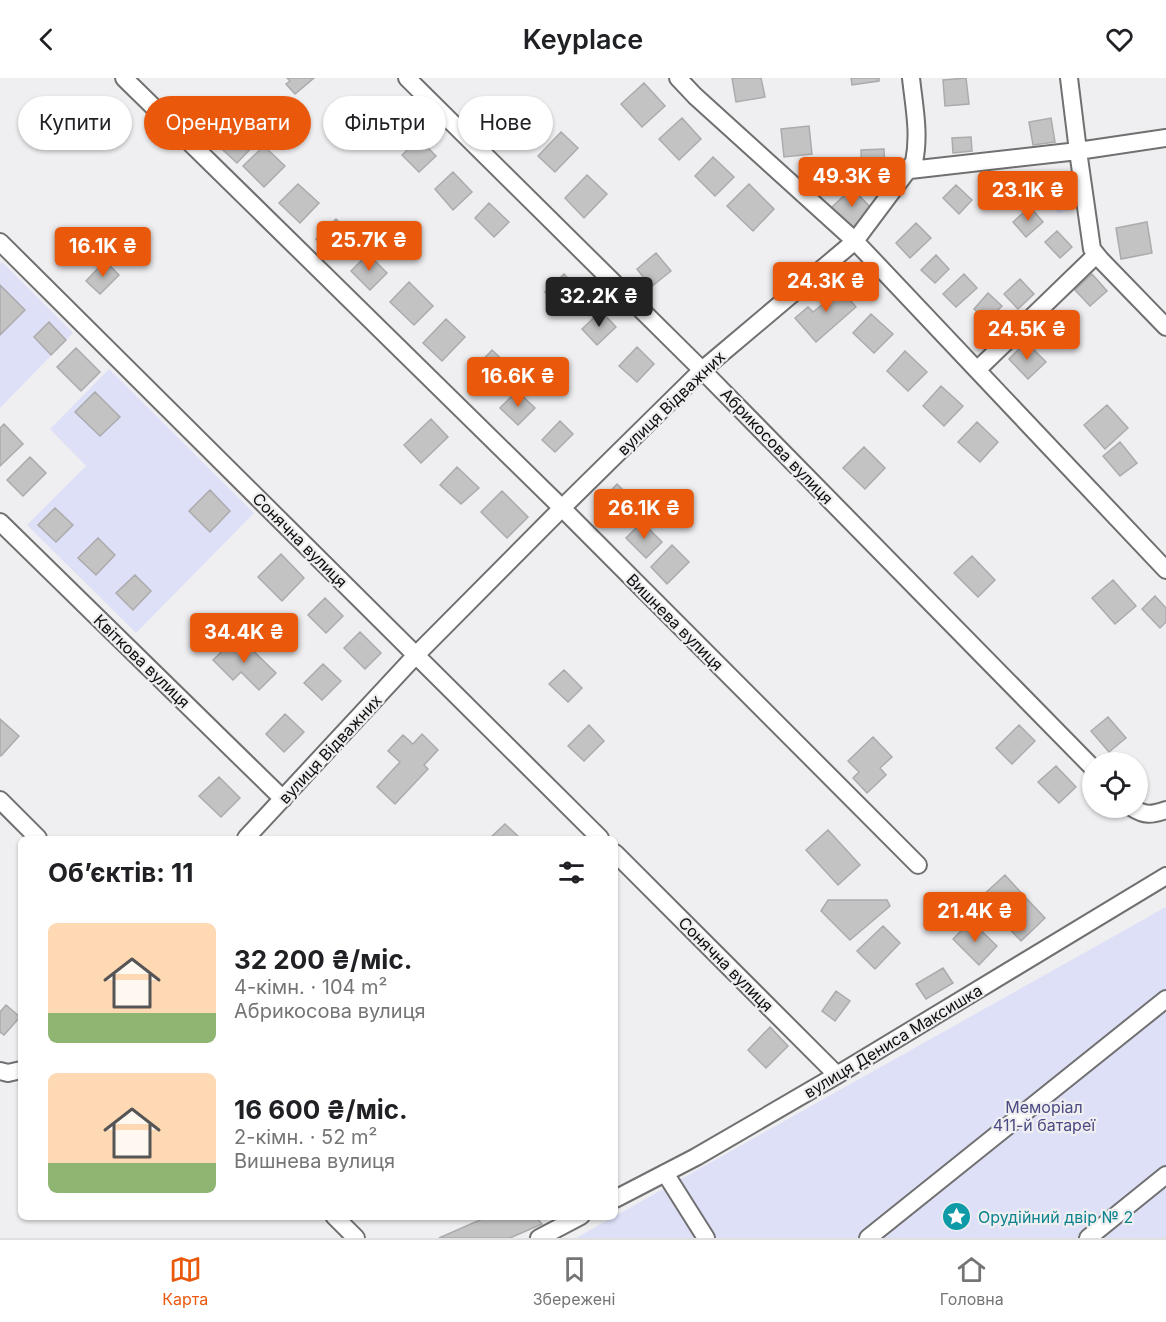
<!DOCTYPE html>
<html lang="uk">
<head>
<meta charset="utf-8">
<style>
  body { margin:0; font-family:Inter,sans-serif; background:#f2f2f2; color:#202124; height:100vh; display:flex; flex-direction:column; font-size:22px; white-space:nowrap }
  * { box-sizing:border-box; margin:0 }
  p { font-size:20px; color:#757577 }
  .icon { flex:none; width:33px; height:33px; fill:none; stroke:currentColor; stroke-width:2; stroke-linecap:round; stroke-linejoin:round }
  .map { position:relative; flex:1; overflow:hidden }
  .side { position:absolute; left:18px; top:758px; width:600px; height:384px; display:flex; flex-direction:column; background:#fff; border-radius:9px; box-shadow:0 2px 4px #0004 }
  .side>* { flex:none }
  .hud { position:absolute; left:18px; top:18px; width:600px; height:54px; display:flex; gap:12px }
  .controls { position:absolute; left:1082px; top:674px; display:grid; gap:12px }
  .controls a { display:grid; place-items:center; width:66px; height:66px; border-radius:50%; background:#fff; box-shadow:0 2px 4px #0004; font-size:30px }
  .price { position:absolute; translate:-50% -51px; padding:0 14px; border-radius:6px; background:#ea580c; color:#fff; font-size:20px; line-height:39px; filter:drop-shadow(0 2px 3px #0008) }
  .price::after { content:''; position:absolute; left:50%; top:36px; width:18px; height:14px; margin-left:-9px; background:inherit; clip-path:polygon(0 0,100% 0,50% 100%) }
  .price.active { background:#222; color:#fff }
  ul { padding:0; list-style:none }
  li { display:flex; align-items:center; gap:18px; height:150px; padding:0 30px }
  li span { display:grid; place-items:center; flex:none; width:168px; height:120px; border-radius:9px; color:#555 }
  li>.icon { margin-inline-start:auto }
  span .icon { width:72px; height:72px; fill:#fffc; stroke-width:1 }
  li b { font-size:26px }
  h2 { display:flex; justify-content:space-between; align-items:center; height:72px; padding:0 30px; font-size:26px }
  .chip { padding:0 21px; border-radius:27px; background:#fff; box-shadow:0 2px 4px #0004; font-size:21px; line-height:54px }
  .chip.active { background:#ea580c; color:#fff }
  header { display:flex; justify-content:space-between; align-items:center; height:78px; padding:0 30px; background:#fff; font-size:27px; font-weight:600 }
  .tabs { display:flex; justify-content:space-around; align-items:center; height:84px; border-top:2px solid #e0e0e0; background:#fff; font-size:16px; color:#757577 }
  .tabs a { display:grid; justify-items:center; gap:3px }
  .tabs .active { color:#ea580c }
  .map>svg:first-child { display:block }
</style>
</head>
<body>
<header><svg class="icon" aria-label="back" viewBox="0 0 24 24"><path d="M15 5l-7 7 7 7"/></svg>Keyplace<svg class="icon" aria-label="heart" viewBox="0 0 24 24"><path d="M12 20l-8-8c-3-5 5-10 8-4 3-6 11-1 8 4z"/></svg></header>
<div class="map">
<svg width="1166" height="1160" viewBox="0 0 1166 1160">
  <rect width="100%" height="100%" fill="#efeff1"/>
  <!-- green -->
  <path fill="#dee0f8" d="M1068 94 1074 130 1058 136 1041 114 1039 98Z
    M2 184 73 255 0 330V186Z
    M109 291 254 435 136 555 27 447 86 388 50 351Z
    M1166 829V1160H576L615 1138Z"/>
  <!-- building -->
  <path fill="#c4c3c4" stroke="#abaaac" stroke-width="1.5" d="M287 0H314L295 16 286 6 290 3Z
    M732 0H761L765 19 736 24Z
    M851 0H879V3L852 7Z
    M966 0 969 26 945 28 943 2Z
    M644 5 665 28 642 49 621 26Z
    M383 19 402 38 381 59 362 41Z
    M234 38 260 61 237 85 212 62Z
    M682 40 701 61 679 82 659 61Z
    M1051 40 1055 64 1033 67 1029 44Z
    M809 48 812 76 784 79 781 51Z
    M561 54 578 70 555 94 538 78Z
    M971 59 972 73 953 75 952 60Z
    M419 61 436 78 419 94 402 77Z
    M264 68 285 88 264 109 243 88Z
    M884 71 885 94 862 95 861 72Z
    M713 79 734 99 715 118 695 98Z
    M453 94 472 114 453 132 435 111Z
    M587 97 607 116 584 140 565 120Z
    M1009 101 1012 125 989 127 987 104Z
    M298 106 319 125 300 145 279 125Z
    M749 106 774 131 753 153 727 128Z
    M956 107 972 122 959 136 943 120Z
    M852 110 872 131 851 151 831 130Z
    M489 125 509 144 494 159 475 140Z
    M1030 129 1043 144 1026 159 1013 144Z
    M336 141 354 159 333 179 316 161Z
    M1147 144 1152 175 1121 181 1116 150Z
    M916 145 931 160 910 180 896 165Z
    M1057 153 1072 169 1060 180 1045 164Z
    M656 175 671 193 651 209 637 191Z
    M368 176 387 195 370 212 351 193Z
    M936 177 949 191 935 205 921 192Z
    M105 183 119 197 100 216 86 203Z
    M564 196 580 214 561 231 545 214Z
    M964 196 977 210 956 229 943 216Z
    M1092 196 1107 213 1090 228 1075 212Z
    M1020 201 1034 216 1018 231 1004 216Z
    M409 204 433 228 414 247 390 224Z
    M835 205 856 229 816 264 795 240 808 229 813 234 828 222 823 216Z
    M0 207 25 232 0 257Z
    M988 215 1002 228 987 243 974 231Z
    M601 233 616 249 597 267 582 251Z
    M871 236 893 256 874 275 853 255Z
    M446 241 465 259 442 283 423 265Z
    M49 244 66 262 51 277 34 259Z
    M1026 264 1046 284 1028 301 1009 281Z
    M637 269 654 286 637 304 619 288Z
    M76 270 100 294 81 313 57 289Z
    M492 272 512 291 497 307 477 288Z
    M905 273 927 294 908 313 887 293Z
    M941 308 963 328 944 348 923 328Z
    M517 313 535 330 518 347 500 330Z
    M95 314 120 339 100 358 75 334Z
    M1107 327 1128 350 1105 371 1084 347Z
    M431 341 448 359 421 385 404 367Z
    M560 343 573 356 555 374 542 362Z
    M977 344 998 364 980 384 958 364Z
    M4 346 23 366 0 388V350Z
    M1120 364 1137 385 1120 398 1103 378Z
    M864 369 885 390 865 411 843 390Z
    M30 379 46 395 23 418 7 402Z
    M457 389 479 410 461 426 440 407Z
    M617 406 636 425 617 444 598 426Z
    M210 412 230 433 210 454 189 433Z
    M502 413 528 439 507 460 481 434Z
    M55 430 73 447 56 464 38 447Z
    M642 444 662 464 646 480 626 460Z
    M98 460 115 477 96 497 78 480Z
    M672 467 689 484 667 506 651 489Z
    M281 476 304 500 282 523 258 499Z
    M972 478 995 502 978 519 954 495Z
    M135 497 151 513 133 532 116 515Z
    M1113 502 1136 528 1115 546 1092 520Z
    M1155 518 1166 530V544L1160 550 1142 531Z
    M325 520 343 538 326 555 308 537Z
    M360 554 381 575 365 591 344 570Z
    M238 558 276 595 259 612 241 594 233 602 213 582Z
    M323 586 341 603 322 622 304 605Z
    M564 592 582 610 568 624 549 606Z
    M285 636 304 654 284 674 266 656Z
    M1108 639 1126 660 1109 674 1091 653Z
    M0 641 19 658 1 678 0 677Z
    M589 647 604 663 584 683 568 668Z
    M1019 647 1035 663 1012 686 996 670Z
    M422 656 438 672 424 687 428 691 395 726 377 709 400 684 388 673 403 657 413 666Z
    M873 659 892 679 880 690 886 697 867 715 853 700 859 694 848 683Z
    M1056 688 1076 709 1059 725 1038 704Z
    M219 699 240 720 221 739 199 718Z
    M505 746 520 760H490Z
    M828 752 860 787 838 807 806 772Z
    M1005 797 1025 819 1001 841 981 819Z
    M1026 820 1045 840 1021 863 1002 843Z
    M828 822H887L890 828 850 862 821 833Z
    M971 843 997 868 979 887 953 861Z
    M883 848 900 865 875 891 857 873Z
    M943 890 953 905 926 921 916 906Z
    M836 913 850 923 835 943 822 933Z
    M6 927 20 939 4 957 0 954V934Z
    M770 949 788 968 766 990 748 972Z
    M489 1138H535L542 1146 510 1160H439Z"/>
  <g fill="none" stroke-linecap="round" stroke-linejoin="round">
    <defs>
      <path id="minor" d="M124 0 562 430 918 787
        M407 0 702 292 1092 689
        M678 0 695 18 854 162 1166 492
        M1069 0 1078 73 1092 171 1101 182 1166 249
        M910 92 1078 73 1166 60
        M0 164 600 760
        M977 292 1096 177
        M0 444 283 721
        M0 722 38 760
        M1131 729C1145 738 1151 737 1166 732
        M246 760 416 577 562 430 702 292 855 163 914 84C920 56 914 28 911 0
        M615 775 837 997
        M0 993 8 995 21 992
        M665 1095 706 1160
        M615 1121 696 1079 837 997 1166 798
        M334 1138 356 1160
        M539 1160 581 1138
        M868 1160 1166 921
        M1088 1160 1166 1097"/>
    </defs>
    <!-- minor casing -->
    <use href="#minor" stroke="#707071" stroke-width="20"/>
    <!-- minor -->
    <use href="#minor" stroke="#fff" stroke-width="16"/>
  </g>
  <!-- icons -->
  <defs>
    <symbol id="sight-disc" viewBox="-11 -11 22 22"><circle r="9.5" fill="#0f9aa8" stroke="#efeff1"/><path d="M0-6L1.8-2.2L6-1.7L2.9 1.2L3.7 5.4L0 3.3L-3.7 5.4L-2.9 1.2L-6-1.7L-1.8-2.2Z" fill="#fff"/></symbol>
  </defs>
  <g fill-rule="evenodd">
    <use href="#sight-disc" x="940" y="1122" width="33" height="33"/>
  </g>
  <g text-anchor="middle" stroke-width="4.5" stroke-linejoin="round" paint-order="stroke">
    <!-- street labels -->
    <g font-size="16" fill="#0f0f0f" stroke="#efeff1">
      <text transform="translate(671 325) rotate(-44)" y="6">вулиця Відважних</text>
      <text transform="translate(777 368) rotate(46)" y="6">Абрикосова вулиця</text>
      <text transform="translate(300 462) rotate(45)" y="6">Сонячна вулиця</text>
      <text transform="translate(675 544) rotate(45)" y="6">Вишнева вулиця</text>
      <text transform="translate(142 583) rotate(44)" y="6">Квіткова вулиця</text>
      <text transform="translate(330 671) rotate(-47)" y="6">вулиця Відважних</text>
      <text transform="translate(726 886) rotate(45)" y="6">Сонячна вулиця</text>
      <text transform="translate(893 963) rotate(-31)" y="6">вулиця Дениса Максишка</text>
    </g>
    <!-- park labels -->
    <g font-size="16" fill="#4c4b83" stroke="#efeff1">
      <text x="1044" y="1035">Меморіал<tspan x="1044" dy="18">411-й батареї</tspan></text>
    </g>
    <!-- culture labels -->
    <g font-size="16" fill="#0d838f" stroke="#efeff1" text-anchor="start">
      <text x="978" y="1145">Орудійний двір № 2</text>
    </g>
  </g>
</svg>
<div class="controls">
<a><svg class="icon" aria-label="locate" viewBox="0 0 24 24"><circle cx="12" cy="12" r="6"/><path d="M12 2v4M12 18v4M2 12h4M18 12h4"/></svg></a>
</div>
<b class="price" style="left:852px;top:130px">49.3K ₴</b>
<b class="price" style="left:1028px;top:144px">23.1K ₴</b>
<b class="price" style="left:369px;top:194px">25.7K ₴</b>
<b class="price" style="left:103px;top:200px">16.1K ₴</b>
<b class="price" style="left:826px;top:235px">24.3K ₴</b>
<b class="price active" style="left:599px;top:250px">32.2K ₴</b>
<b class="price" style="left:1027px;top:283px">24.5K ₴</b>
<b class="price" style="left:518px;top:330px">16.6K ₴</b>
<b class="price" style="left:644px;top:462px">26.1K ₴</b>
<b class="price" style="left:244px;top:586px">34.4K ₴</b>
<b class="price" style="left:975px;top:865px">21.4K ₴</b>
<div class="hud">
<a class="chip">Купити</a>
<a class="chip active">Орендувати</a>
<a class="chip">Фільтри</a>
<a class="chip">Нове</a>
</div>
<section class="side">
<h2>Об’єктів: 11<svg class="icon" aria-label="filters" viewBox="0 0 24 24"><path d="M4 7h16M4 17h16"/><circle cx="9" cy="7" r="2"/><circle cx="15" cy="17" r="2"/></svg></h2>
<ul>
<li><span style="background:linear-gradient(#ffd9b3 75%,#8fb573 0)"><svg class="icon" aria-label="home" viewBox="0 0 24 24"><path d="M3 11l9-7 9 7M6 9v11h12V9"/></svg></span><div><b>32 200 ₴/міс.</b><p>4-кімн. · 104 m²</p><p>Абрикосова вулиця</p></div></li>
<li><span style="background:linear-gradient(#ffd9b3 75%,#8fb573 0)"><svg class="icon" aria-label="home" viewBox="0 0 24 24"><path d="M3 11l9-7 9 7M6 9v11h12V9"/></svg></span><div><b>16 600 ₴/міс.</b><p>2-кімн. · 52 m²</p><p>Вишнева вулиця</p></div></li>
</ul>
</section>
</div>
<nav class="tabs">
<a class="active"><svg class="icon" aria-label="map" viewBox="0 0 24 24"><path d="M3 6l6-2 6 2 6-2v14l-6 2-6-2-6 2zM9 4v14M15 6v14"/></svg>Карта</a>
<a><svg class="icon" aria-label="saved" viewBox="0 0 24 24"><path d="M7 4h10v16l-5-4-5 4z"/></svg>Збережені</a>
<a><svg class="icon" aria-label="home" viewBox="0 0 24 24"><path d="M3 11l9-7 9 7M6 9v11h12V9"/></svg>Головна</a>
</nav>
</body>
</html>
